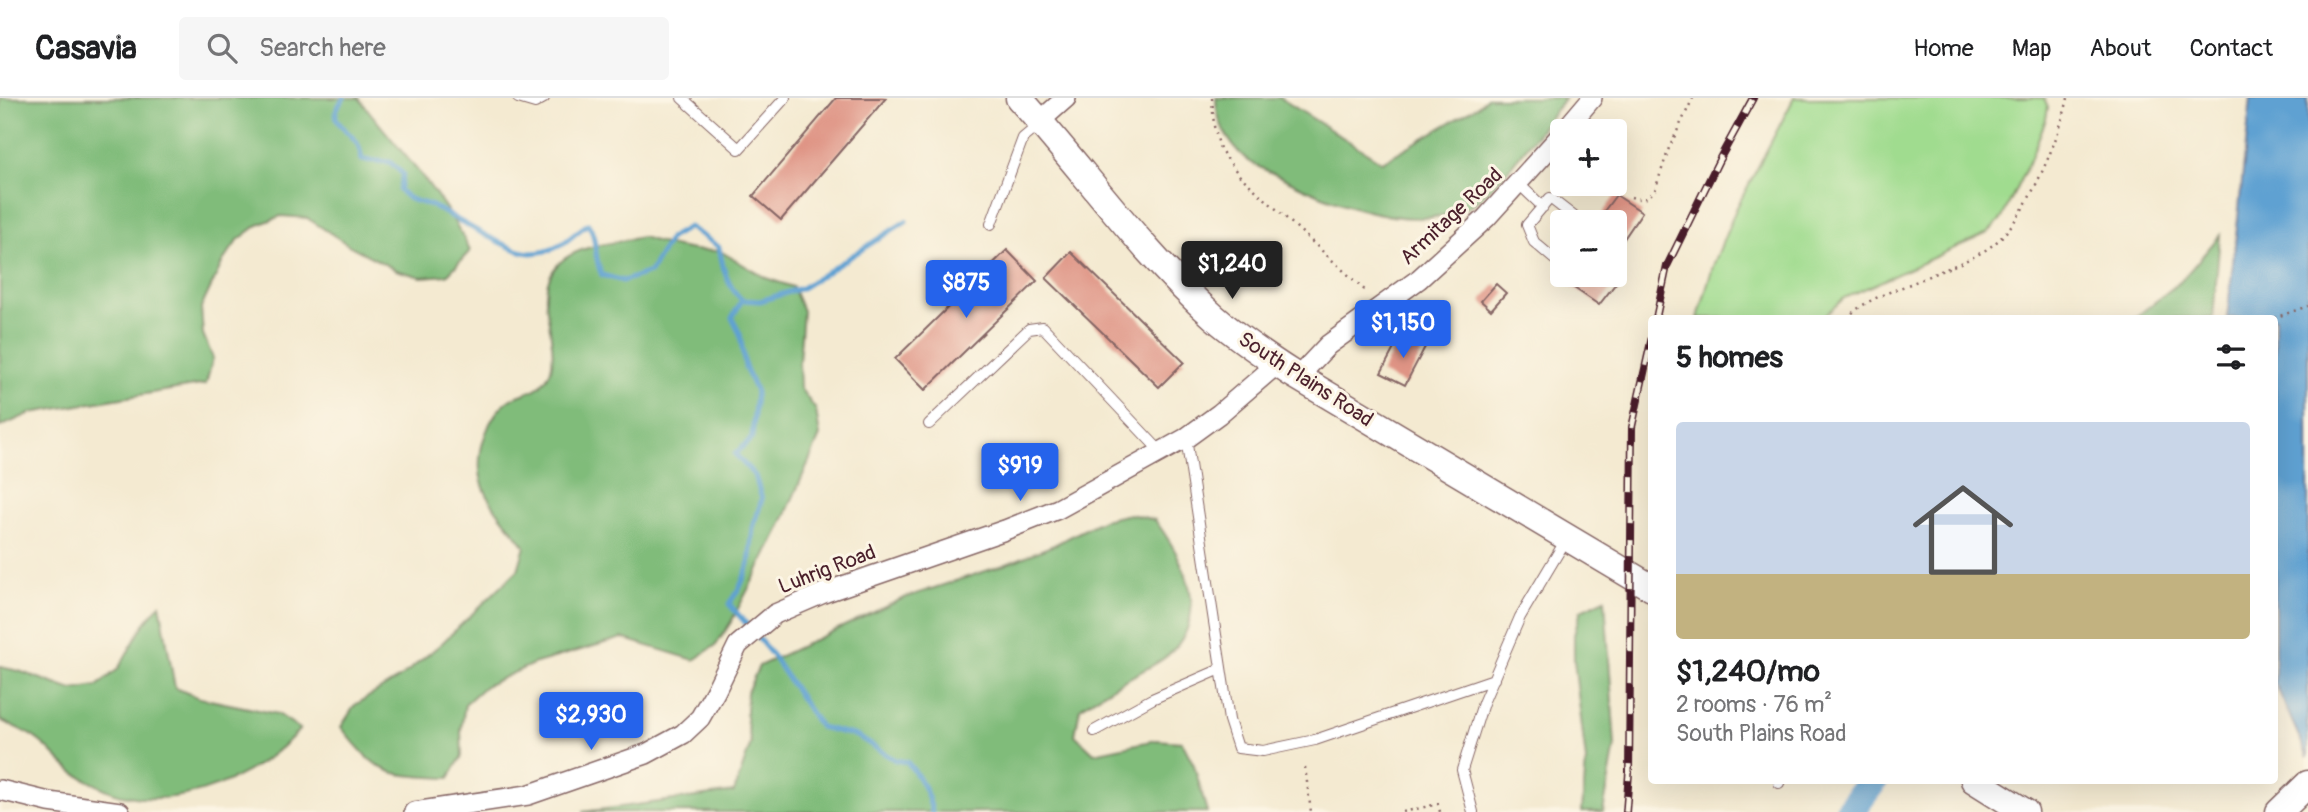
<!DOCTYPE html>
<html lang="en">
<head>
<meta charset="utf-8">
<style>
  body { margin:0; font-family:Pangolin,sans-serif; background:#f6f6f6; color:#202124; height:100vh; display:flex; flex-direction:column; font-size:26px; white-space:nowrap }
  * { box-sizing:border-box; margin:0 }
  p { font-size:23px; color:#757577 }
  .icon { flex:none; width:38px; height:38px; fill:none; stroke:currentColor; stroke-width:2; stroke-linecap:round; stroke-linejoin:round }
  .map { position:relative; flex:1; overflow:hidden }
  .sheet { position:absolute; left:1648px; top:217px; width:630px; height:469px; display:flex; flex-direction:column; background:#fff; border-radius:7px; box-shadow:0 7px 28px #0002 }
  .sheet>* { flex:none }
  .controls { position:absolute; left:1550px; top:21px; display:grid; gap:14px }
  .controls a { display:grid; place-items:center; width:77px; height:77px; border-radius:7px; background:#fff; box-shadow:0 7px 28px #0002; font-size:35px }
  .price { position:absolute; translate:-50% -60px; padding:0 16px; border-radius:7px; background:#2563eb; color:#fff; font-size:23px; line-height:46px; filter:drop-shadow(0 2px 4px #0008) }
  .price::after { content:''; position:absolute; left:50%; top:42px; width:21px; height:16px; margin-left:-10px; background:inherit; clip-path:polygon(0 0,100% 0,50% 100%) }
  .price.active { background:#222; color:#fff }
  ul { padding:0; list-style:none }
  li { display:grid; align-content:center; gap:14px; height:371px; padding:0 28px }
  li+li { border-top:2px solid #e0e0e0 }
  li span { display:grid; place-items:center; height:217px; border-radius:7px; color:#555 }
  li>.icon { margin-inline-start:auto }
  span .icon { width:126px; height:126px; fill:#fffc; stroke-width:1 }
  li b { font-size:30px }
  h2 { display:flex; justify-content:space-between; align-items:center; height:84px; padding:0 28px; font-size:30px }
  header { display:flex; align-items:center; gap:42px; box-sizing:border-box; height:98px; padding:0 35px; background:#fff; border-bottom:2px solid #e0e0e0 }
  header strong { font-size:33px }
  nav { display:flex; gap:38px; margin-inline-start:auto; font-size:24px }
  .search { width:490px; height:63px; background:#f6f6f6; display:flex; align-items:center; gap:18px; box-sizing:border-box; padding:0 24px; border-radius:7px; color:#757577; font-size:26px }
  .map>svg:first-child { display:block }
</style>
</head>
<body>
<header>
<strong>Casavia</strong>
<div class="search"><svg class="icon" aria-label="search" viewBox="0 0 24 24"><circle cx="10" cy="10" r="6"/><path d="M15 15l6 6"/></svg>Search here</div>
<nav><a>Home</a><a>Map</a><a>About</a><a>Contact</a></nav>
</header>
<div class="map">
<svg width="2308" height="714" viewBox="0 0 2308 714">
  <rect width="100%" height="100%" fill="#fcf5e5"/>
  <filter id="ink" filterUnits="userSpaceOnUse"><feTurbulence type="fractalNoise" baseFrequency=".0143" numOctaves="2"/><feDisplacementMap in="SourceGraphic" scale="14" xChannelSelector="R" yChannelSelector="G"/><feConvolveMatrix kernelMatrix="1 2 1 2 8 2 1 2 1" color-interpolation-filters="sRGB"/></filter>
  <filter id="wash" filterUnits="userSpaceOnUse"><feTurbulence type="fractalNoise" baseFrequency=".00686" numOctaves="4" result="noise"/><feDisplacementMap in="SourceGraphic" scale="28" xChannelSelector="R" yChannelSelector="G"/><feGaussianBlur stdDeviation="1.57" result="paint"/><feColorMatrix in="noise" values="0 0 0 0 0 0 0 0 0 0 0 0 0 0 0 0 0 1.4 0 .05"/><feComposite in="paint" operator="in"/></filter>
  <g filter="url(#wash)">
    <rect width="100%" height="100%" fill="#f4ead1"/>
    <!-- green -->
    <path fill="#a0dc8f" stroke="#757e5d" stroke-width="2" d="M1794 0H2044L2048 9 2046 21 2030 62 2002 120 1988 135 1844 200 1822 220H1698L1713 168 1736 111Z"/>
    <!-- forest -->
    <path fill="#80bc7a" stroke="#656e52" stroke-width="2" d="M0 0H359C397 51 444 96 470 153L447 177 421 179 396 172 350 148 307 120 281 118 258 127 238 142 223 163 201 210 203 236 213 260 206 286 31 315 0 329Z
      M1216 0H1280L1382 64 1478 8 1487 0H1565C1542 28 1495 96 1466 110 1411 136 1333 105 1283 80 1271 74 1255 69 1245 60 1228 45 1216 23 1216 0Z
      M2220 137 2213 220H2130L2136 219 2181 183Z
      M642 139 667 147 693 152 720 153 766 180 793 189 803 213 799 265 800 290 816 312 820 338 779 432 731 524 716 547 694 562 622 540 533 566 485 588 465 606 461 632 462 658 449 680C386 677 381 679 341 629L355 607 401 579 442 545 518 472 525 448C496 410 466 387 486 335 490 323 499 308 511 301 526 293 539 295 549 276 554 267 553 249 551 239 550 225 545 210 546 196 549 147 603 148 642 139Z
      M1130 416 1155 422C1184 461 1213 517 1168 557 1158 566 1143 572 1131 579 1113 588 1097 599 1080 610L1075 637 1094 655 1156 642 1182 644 1194 667 1207 714H582L734 694 751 645 746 620 747 594 759 568 904 500 1004 467 1054 447 1103 422Z
      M1605 501 1615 648 1603 714H1582L1586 663 1574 563V537L1581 512Z
      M160 506 175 590 200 600 278 616 300 631C258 678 186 711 122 697 108 694 91 684 78 677 63 669 52 652 38 642 27 633 12 628 0 622V569L19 573 72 592 97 588 118 571 144 526Z"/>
    <!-- water -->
    <path fill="#5fa1d2" stroke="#54607e" stroke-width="2" d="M2251 0H2308V659L2275 585V220H2227Z"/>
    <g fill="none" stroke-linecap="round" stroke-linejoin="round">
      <!-- stream -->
      <path stroke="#5fa1d2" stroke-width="5" d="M344 0C324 24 345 27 357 45 360 50 361 57 362 62L390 64 403 76 399 92C401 94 404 97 407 99 413 104 424 104 432 108 453 118 511 155 531 155 561 154 566 141 588 126 598 140 593 160 602 177L623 183 650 174 670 140 689 129 719 149C723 170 726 187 742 202L732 220 740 236 745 269 756 294 752 340 735 356 755 378 762 401 753 430 749 467 740 489 729 506 751 531
        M742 202 760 203 802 190 906 123
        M757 539 772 557 820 629 857 638 895 662 907 664C920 679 928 694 932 714"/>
      <!-- river -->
      <path stroke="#5fa1d2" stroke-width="30" d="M1849 714 1873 682"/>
    </g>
    <g id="blocks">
      <!-- building -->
      <path fill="#df9485" d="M836 0H886L781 122 753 98Z
        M1616 97 1642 114 1615 154V124H1596Z
        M1007 152 1037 183 925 292 895 261Z
        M1071 154 1184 264 1159 289 1046 180Z
        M1555 177H1605L1616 185 1599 207Z
        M1496 186 1506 195 1491 212 1481 203Z
        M1401 237 1425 249 1405 287 1381 275Z"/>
    </g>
  </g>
  <g filter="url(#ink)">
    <use href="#blocks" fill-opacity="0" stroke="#866665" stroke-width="2"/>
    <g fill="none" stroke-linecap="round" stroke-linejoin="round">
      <defs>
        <path id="lane" d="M518 0 535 5 544 0
          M682 0 739 51 785 0
          M1519 86 1543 109
          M991 126 1023 40 1041 25
          M1554 161 1534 144 1527 127 1550 100 1581 124
          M929 326 1029 231 1043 229 1161 354
          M1186 340 1229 622 1238 650 1263 653 1315 642 1494 581
          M1094 633 1152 601 1221 571
          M1779 685 1780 682
          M1473 714 1462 672 1483 605 1520 519 1567 440"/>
        <path id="street" d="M1040 23 1066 0
          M1564 33 1592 0
          M1298 279 1328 247 1419 181 1486 120 1563 35
          M0 692 49 704 120 714
          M414 714 528 697 646 656 683 636 700 620 715 594 738 547 775 516 826 494 1005 432 1058 411 1186 340 1219 316 1277 266"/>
        <path id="secondary" d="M1019 0C1084 72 1141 154 1214 219 1238 240 1265 258 1291 275L1652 490
          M1974 682 2025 714
          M2279 714 2308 686"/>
      </defs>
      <!-- lane casing -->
      <use href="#lane" stroke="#866665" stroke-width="12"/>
      <!-- street casing -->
      <use href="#street" stroke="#866665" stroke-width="22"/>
      <!-- secondary casing -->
      <use href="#secondary" stroke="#866665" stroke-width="29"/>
      <!-- path -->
      <path stroke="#866665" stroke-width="2.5" stroke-dasharray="2 5" stroke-linecap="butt" d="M1212 0 1214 28 1220 51 1239 77 1368 195
        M1631 99 1637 101 1648 100 1655 92 1669 50 1693 0
        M1847 220C1866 200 1897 192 1922 181 1944 171 1970 163 1990 149 2025 125 2059 41 2068 0
        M2274 220 2308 208
        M1305 669 1311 714
        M1403 714 1438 706 1440 714"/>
      <!-- lane -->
      <use href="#lane" stroke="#fff" stroke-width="10"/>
      <!-- street -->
      <use href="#street" stroke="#fff" stroke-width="19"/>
      <!-- secondary -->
      <use href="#secondary" stroke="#fff" stroke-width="26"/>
      <defs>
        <path id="rail" d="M1656 220 1667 168 1719 62 1753 0
          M1626 714 1629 675 1632 329 1652 239"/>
      </defs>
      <!-- rail casing -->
      <use href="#rail" stroke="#4a1f2b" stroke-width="8"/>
      <!-- rail -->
      <use href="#rail" stroke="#fcf5e5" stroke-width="5" stroke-dasharray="16" stroke-linecap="butt"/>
    </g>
  </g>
  <g text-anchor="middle" stroke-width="6" stroke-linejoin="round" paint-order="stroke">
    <!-- street labels -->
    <g font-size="21" fill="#4a1f2b" stroke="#fcf5e5">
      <text transform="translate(1451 118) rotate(-43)" y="7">Armitage Road</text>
      <text transform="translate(1306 281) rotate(33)" y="7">South Plains Road</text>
      <text transform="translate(827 471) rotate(-21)" y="7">Luhrig Road</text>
    </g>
  </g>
</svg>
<div class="controls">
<a>+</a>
<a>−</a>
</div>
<b class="price active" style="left:1232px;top:203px">$1,240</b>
<b class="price" style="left:966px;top:222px">$875</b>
<b class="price" style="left:1403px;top:262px">$1,150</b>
<b class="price" style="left:1020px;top:405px">$919</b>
<b class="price" style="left:591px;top:654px">$2,930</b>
<section class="sheet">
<h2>5 homes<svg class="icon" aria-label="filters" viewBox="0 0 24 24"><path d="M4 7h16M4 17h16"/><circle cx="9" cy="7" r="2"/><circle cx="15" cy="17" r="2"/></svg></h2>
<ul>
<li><span style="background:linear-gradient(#c9d6e8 70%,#c2b280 0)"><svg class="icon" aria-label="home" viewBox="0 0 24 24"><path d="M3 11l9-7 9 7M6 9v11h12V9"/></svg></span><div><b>$1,240/mo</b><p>2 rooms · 76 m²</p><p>South Plains Road</p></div></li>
</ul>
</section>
</div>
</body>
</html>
